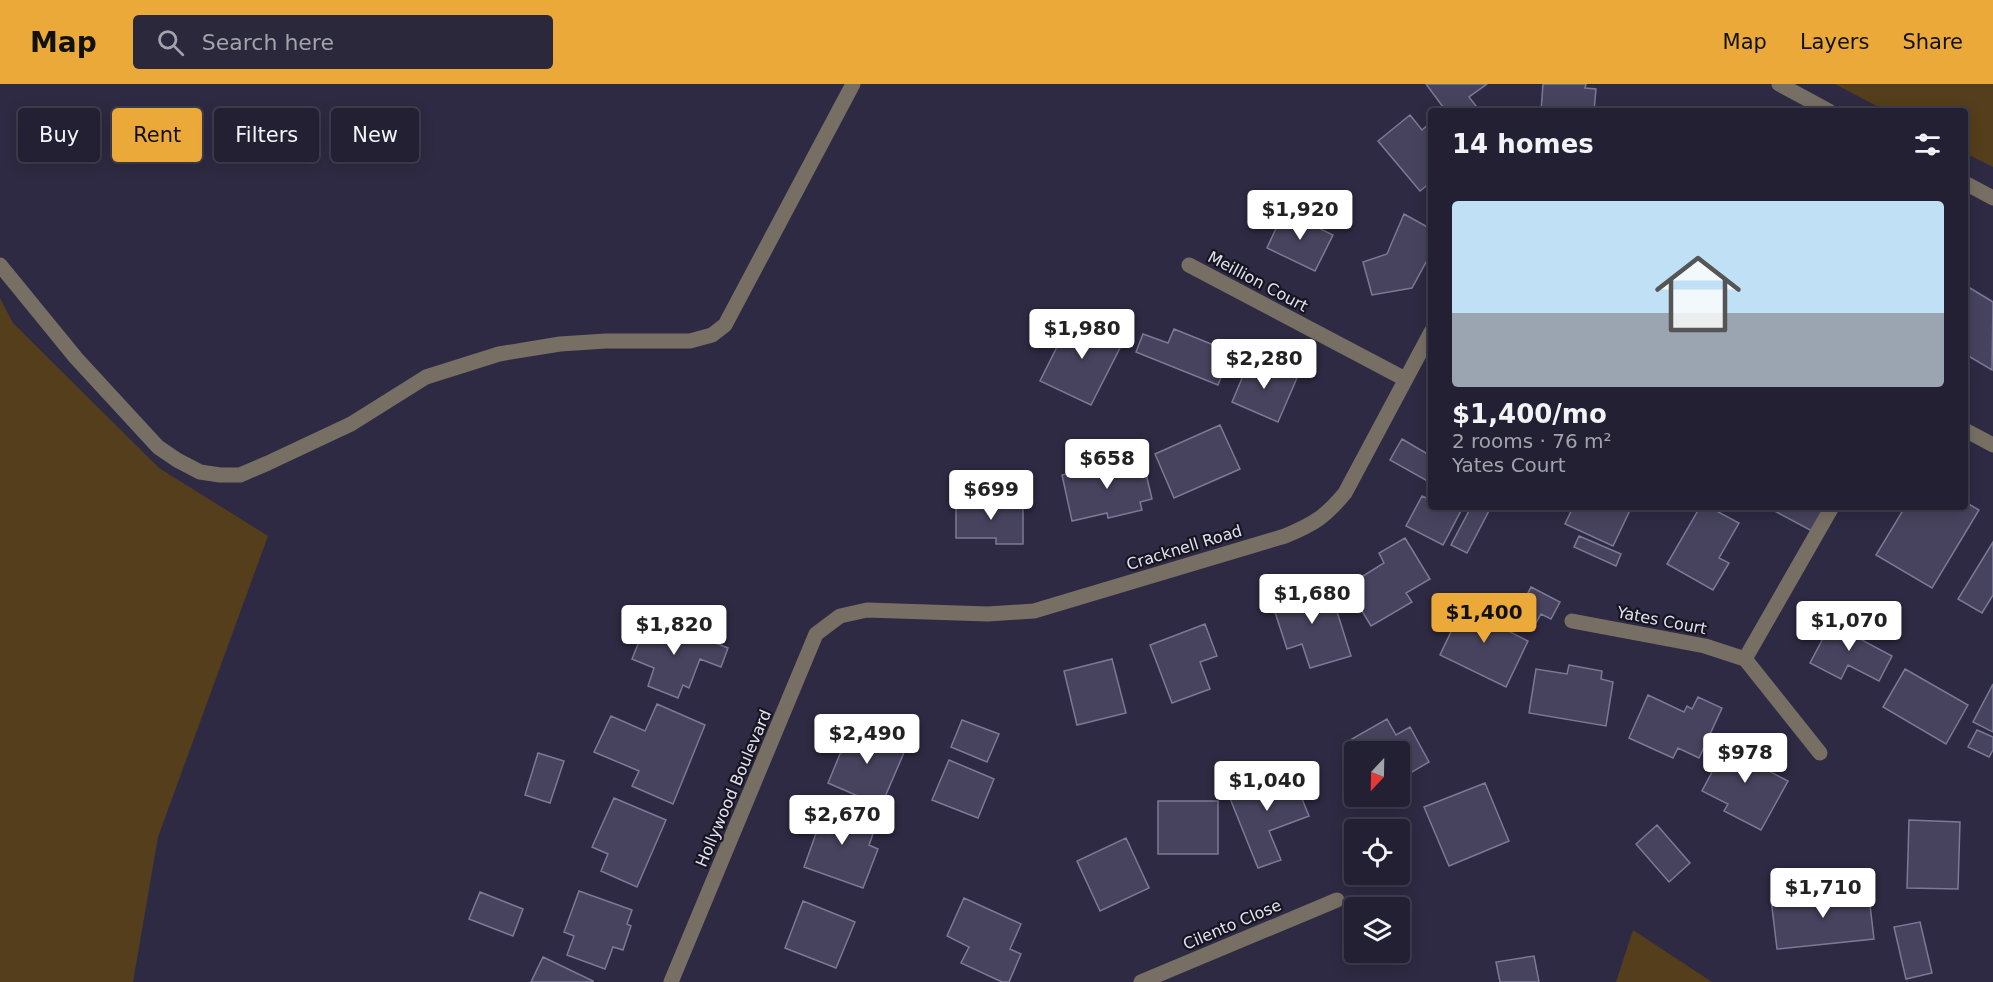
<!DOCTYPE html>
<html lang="en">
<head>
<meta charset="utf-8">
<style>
  body { margin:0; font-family:"DejaVu Sans",sans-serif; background:#2a283a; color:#f1f3f6; height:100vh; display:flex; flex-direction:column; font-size:22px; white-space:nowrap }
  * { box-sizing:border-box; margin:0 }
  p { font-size:20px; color:#a2a3ac }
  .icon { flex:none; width:33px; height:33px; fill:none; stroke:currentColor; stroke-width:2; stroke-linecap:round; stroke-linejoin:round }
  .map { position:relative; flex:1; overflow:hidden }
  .panel { position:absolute; left:1428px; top:24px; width:540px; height:402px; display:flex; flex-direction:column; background:#222032; border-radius:6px; box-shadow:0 3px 15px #0003,0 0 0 2px #3f3e4d }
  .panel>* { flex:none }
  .banner { position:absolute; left:18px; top:24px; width:570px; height:54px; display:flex; gap:12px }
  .needle { width:39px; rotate:202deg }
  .buttons { position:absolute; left:1344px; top:657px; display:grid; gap:12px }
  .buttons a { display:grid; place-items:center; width:66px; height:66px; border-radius:6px; background:#222032; box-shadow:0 3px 15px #0003,0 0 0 2px #3f3e4d; font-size:30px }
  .price { position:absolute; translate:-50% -51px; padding:0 14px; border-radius:6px; background:#fff; color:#222; font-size:20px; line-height:39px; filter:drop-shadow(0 2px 3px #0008) }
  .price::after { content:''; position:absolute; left:50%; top:36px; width:18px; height:14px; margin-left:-9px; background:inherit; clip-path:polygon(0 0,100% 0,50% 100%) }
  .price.selected { background:#eba93a; color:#111 }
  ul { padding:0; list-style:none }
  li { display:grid; align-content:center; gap:12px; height:318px; padding:0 24px }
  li+li { border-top:2px solid #3f3e4d }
  li span { display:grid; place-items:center; height:186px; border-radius:6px; color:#555 }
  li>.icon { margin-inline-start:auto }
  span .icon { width:108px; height:108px; fill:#fffc; stroke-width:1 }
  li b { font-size:26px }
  h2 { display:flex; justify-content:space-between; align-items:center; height:72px; padding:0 24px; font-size:26px }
  .chip { padding:0 21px; border-radius:6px; background:#222032; box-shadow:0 3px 15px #0003,0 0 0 2px #3f3e4d; font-size:21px; line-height:54px }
  .chip.selected { background:#eba93a; color:#111 }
  header { display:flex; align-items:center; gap:36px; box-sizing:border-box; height:84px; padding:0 30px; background:#eba93a; color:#111 }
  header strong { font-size:28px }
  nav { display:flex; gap:33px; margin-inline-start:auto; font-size:21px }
  .search { width:420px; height:54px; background:#2a283a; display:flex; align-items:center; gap:15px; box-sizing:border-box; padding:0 21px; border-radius:6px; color:#a2a3ac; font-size:22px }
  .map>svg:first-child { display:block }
</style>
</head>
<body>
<header>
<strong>Map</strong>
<div class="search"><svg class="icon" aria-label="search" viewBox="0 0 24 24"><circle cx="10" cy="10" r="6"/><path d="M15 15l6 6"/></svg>Search here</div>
<nav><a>Map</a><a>Layers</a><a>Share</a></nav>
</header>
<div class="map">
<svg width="1993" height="898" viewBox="0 0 1993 898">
  <rect width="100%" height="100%" fill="#2e2a43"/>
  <!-- green -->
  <path fill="#553e1b" d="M1835 0H1993V83L1965 69V27H1886Z
    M0 214 13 239 159 384 268 452 158 753 133 898H0Z
    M1633 846 1712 898H1616Z"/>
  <!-- building -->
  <path fill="#47435e" stroke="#7c7997" stroke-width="1.5" d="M1426 0H1487L1469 13 1476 22 1469 27H1446Z
    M1543 0H1586L1585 4 1596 5 1594 27H1541Z
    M1410 31 1422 46 1431 38V98L1420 107 1378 57Z
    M1284 127 1333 151 1315 187 1267 164Z
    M1404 130 1431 145V169L1412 204 1372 211 1363 178 1387 170Z
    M1965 201 1993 218 1992 286 1965 270Z
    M1073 231 1124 256 1091 321 1040 297Z
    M1174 245 1231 268 1218 301 1136 268 1143 250 1168 259Z
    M1251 273 1297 294 1278 338 1232 318Z
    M1220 341 1240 385 1174 414 1155 370Z
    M1402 355 1431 372V399L1390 376Z
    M1142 373 1152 415 1140 418 1142 426 1108 434 1107 429 1072 437 1062 391Z
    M1422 412 1431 416V423H1463L1443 461 1406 442Z
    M1023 417V460H996V454H956V418Z
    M1965 418 1979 426 1932 504 1876 471 1905 423H1965Z
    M1471 423H1491L1467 469 1451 461Z
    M1573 423H1627L1631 424 1613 462 1565 440Z
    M1700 423H1709L1739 439 1719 474 1729 479 1713 506 1667 480Z
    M1767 423H1825L1812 447Z
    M1579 452 1621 470 1616 482 1574 463Z
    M1405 454 1430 495 1406 509 1412 518 1371 542 1347 502 1384 479 1379 469Z
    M1993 458V511L1982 529 1958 515Z
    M1328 499 1351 572 1310 584 1302 560 1287 565 1271 516Z
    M1531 503 1560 518 1551 535 1541 530 1533 544 1515 535Z
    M1467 514 1503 532 1498 542 1528 557 1506 603 1440 571Z
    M1835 532 1864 548 1860 555 1892 572 1879 597 1848 581 1841 595 1810 579Z
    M649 533 728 564 721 583 700 575 689 604 683 601 678 614 648 602 654 584 632 575Z
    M1205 540 1217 572 1200 578 1210 605 1172 619 1150 561Z
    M1112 575 1126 629 1077 641 1064 587Z
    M1569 581 1602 587 1601 595 1613 598 1606 642 1529 629 1536 585 1567 590Z
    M1905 585 1968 621 1946 660 1883 623Z
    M1993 600V648L1973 638Z
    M1648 611 1684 628 1687 622 1692 625 1698 613 1722 624 1699 674 1678 664 1673 674 1629 654Z
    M657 620 705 641 673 720 632 702 639 687 594 668 611 632 645 647Z
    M1387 635 1396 651 1410 643 1429 678 1400 695V668H1356L1350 656Z
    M962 636 999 650 987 678 951 663Z
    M852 641 906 664 881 722 828 699Z
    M1977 646 1993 653V666L1989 673 1968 663Z
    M1731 652 1764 669 1757 681 1788 697 1761 746 1724 727 1728 720 1702 707Z
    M538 669 564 677 550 719 525 711Z
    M949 676 994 695 978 734 932 716Z
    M1289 683 1309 732 1269 747 1281 776 1258 784 1227 707Z
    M1485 699 1509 757 1449 782 1424 723Z
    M614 714 666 736 637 803 601 787 608 770 592 763Z
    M828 716 863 728 857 744 873 750 869 761 878 765 863 804 804 783Z
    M1158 717H1218V770H1158Z
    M1909 736 1960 738 1958 805 1907 804Z
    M1657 741 1690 779 1669 798 1636 760Z
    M1126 754 1149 804 1100 827 1077 777Z
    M1868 804 1874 855 1777 865 1771 815Z
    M579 807 632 826 627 840 631 842 623 866 613 863 605 885 567 871 574 852 564 848Z
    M480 808 523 825 513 852 469 835Z
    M964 814 1021 840 1010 865 1021 870 1009 898H1002L961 879 969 863 947 852Z
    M803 817 855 838 836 884 785 864Z
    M1920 838 1932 889 1906 895 1894 843Z
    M1534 872 1539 898H1500L1496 878Z
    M543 873 593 897V898H531Z"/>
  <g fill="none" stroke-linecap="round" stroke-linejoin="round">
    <!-- minor -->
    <path stroke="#786f64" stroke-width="15" d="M1779 0 1829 27
      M1965 99 1993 114
      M0 181 76 274 158 363 177 376 200 388 220 391H240L268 379 351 340 426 293 499 270 560 260 606 257H690L712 251 725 241 853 0
      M1189 181 1405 295
      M1965 346 1993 361
      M1572 537 1705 562 1745 575 1820 669
      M1745 575 1832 423
      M671 898 816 550 840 532 867 526 988 530 1034 527 1285 452C1314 440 1325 433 1345 409L1431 248
      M1141 898 1337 816"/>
  </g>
  <g text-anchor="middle" stroke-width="4.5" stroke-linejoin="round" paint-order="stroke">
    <!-- street labels -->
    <g font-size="16" fill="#e2e1f1" stroke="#161520">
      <text transform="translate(1258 197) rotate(28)" y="6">Meillion Court</text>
      <text transform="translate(1184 463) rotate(-17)" y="6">Cracknell Road</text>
      <text transform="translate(1662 536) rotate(11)" y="6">Yates Court</text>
      <text transform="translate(733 704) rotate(-67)" y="6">Hollywood Boulevard</text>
      <text transform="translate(1232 840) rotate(-23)" y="6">Cilento Close</text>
    </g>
  </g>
</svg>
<div class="buttons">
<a><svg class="needle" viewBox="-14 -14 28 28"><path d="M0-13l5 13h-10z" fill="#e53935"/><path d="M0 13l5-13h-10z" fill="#a2a3ac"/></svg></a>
<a><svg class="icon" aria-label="locate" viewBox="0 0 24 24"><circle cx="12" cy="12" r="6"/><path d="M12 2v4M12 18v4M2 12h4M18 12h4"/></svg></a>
<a><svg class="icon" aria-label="layers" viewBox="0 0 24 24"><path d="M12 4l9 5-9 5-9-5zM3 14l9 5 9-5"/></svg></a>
</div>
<b class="price" style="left:1300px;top:157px">$1,920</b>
<b class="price" style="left:1082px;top:276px">$1,980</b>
<b class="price" style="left:1264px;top:306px">$2,280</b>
<b class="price" style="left:1107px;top:406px">$658</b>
<b class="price" style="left:991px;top:437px">$699</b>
<b class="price" style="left:1312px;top:541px">$1,680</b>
<b class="price selected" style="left:1484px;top:560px">$1,400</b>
<b class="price" style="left:1849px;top:568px">$1,070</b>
<b class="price" style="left:674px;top:572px">$1,820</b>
<b class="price" style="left:867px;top:681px">$2,490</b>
<b class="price" style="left:1745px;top:700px">$978</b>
<b class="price" style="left:1267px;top:728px">$1,040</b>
<b class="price" style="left:842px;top:762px">$2,670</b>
<b class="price" style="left:1823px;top:835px">$1,710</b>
<div class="banner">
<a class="chip">Buy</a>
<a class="chip selected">Rent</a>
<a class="chip">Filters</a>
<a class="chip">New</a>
</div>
<section class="panel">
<h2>14 homes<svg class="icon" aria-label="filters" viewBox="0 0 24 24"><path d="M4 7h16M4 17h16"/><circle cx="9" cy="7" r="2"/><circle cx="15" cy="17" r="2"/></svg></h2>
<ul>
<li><span style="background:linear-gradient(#bfe0f5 60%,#9aa5b1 0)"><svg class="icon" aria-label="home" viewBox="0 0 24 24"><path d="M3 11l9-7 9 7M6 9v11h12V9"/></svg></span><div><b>$1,400/mo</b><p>2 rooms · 76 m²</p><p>Yates Court</p></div></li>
</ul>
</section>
</div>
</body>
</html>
